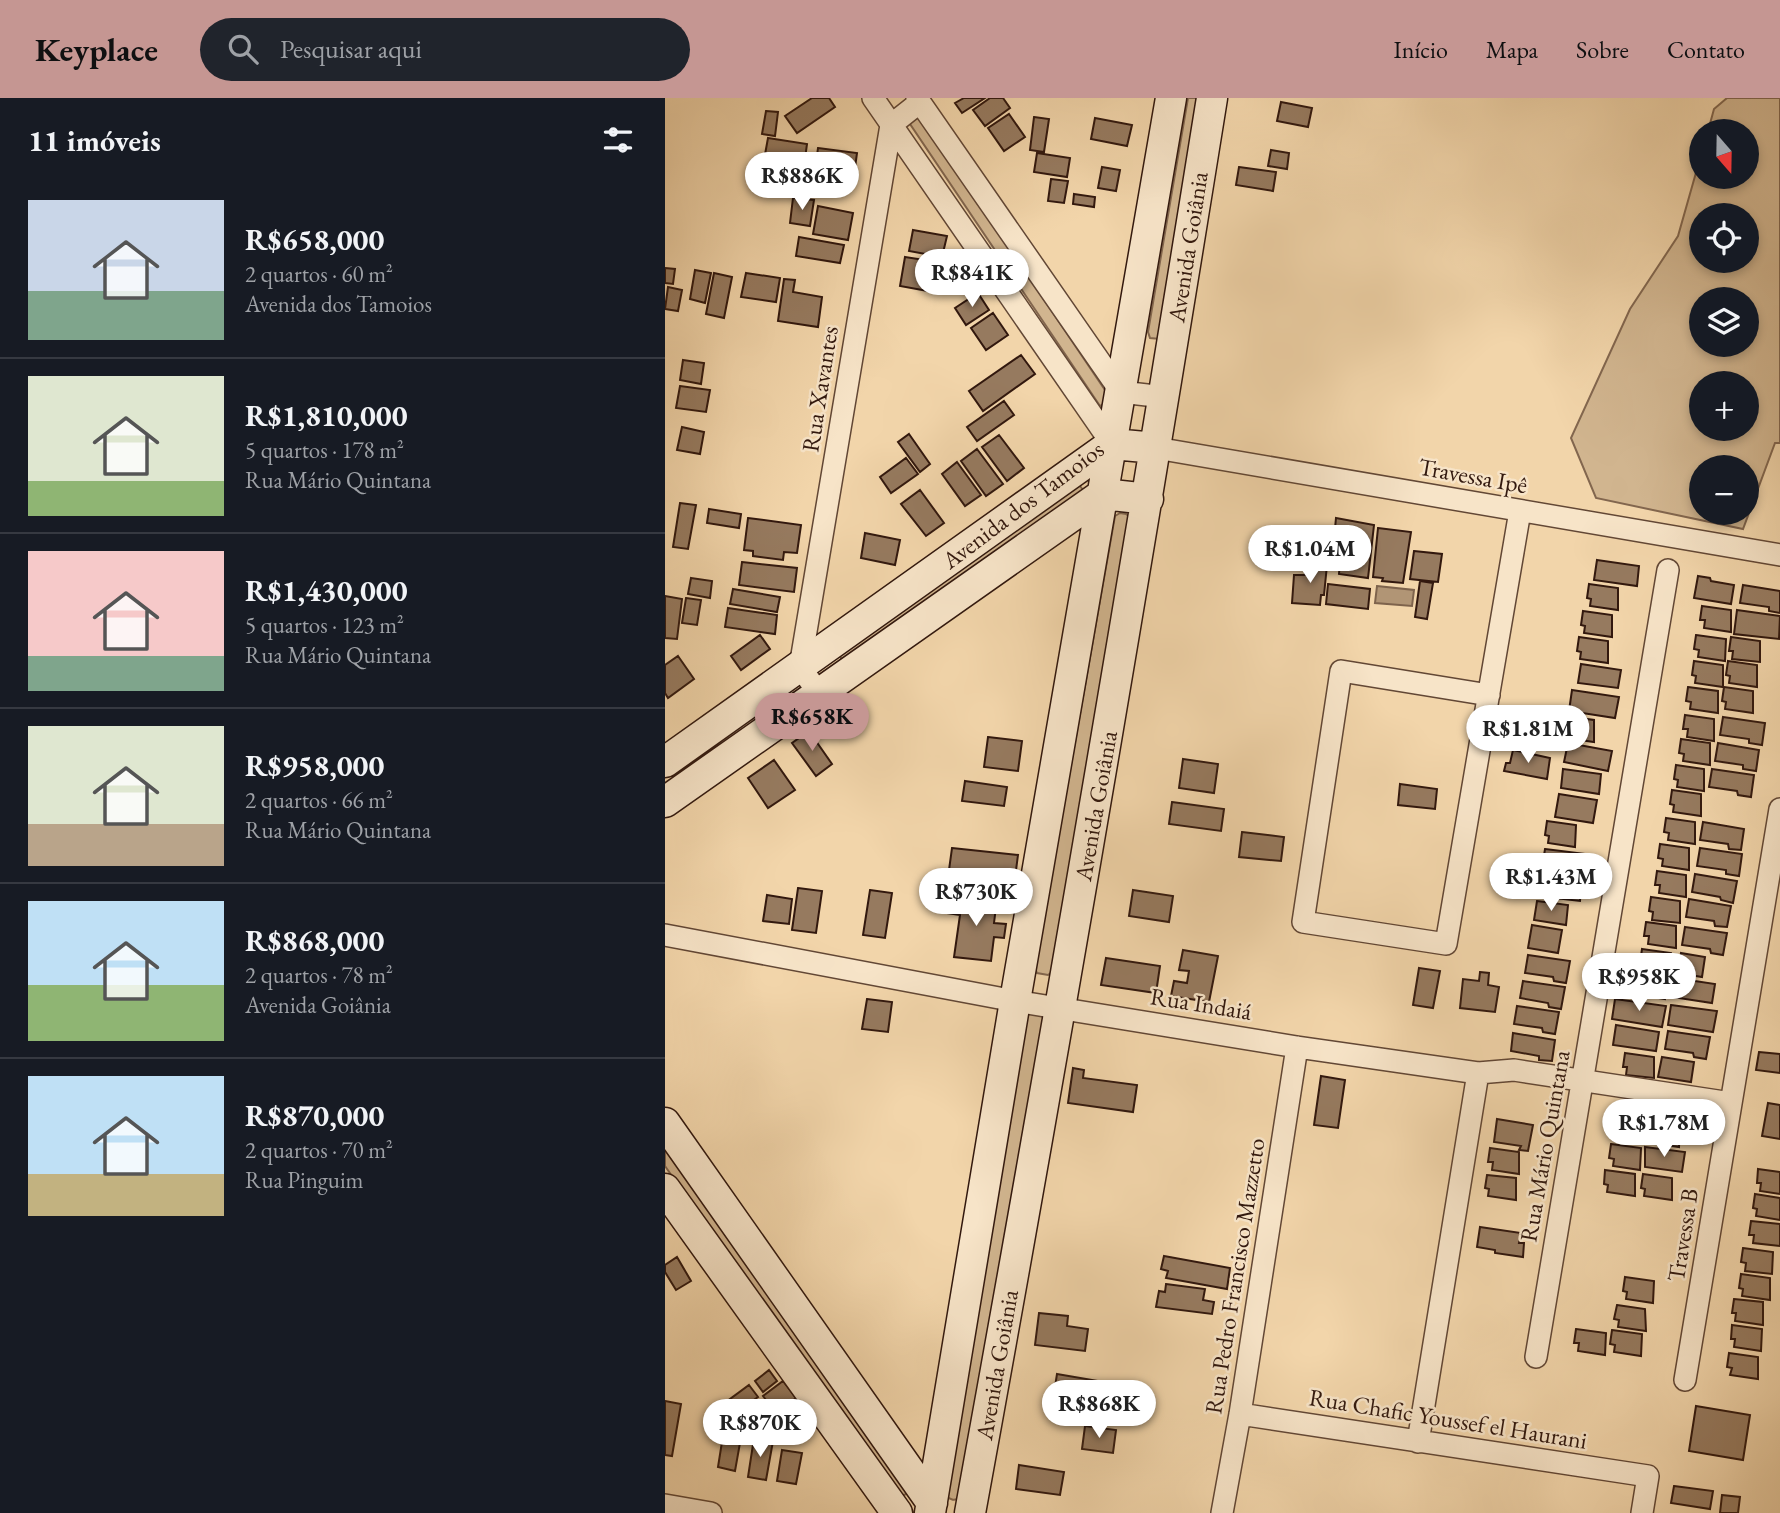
<!DOCTYPE html>
<html lang="pt">
<head>
<meta charset="utf-8">
<style>
  body { margin:0; font-family:"EB Garamond",serif; background:#20242c; color:#f1f3f6; height:100vh; display:flex; flex-direction:column; font-size:26px; white-space:nowrap }
  * { box-sizing:border-box; margin:0 }
  p { font-size:23px; color:#9ea1a6 }
  .icon { flex:none; width:38px; height:38px; fill:none; stroke:currentColor; stroke-width:2; stroke-linecap:round; stroke-linejoin:round }
  .map { position:relative; flex:1; overflow:hidden }
  .side { display:flex; flex-direction:column; background:#171b24; width:665px }
  .side>* { flex:none }
  .needle { width:46px; rotate:160deg }
  .controls { position:absolute; left:1024px; top:21px; display:grid; gap:14px }
  .controls a { display:grid; place-items:center; width:70px; height:70px; border-radius:50%; background:#171b24; box-shadow:0 4px 10px #0003; font-size:35px }
  .price { position:absolute; translate:-50% -60px; padding:0 16px; border-radius:24px; background:#fff; color:#222; font-size:23px; line-height:46px; filter:drop-shadow(0 2px 4px #0008) }
  .price::after { content:''; position:absolute; left:50%; top:42px; width:21px; height:16px; margin-left:-10px; background:inherit; clip-path:polygon(0 0,100% 0,50% 100%) }
  .price.current { background:#c59692; color:#111 }
  ul { padding:0; list-style:none }
  li { display:flex; align-items:center; gap:21px; height:175px; padding:0 28px }
  li+li { border-top:2px solid #363941 }
  li span { display:grid; place-items:center; flex:none; width:196px; height:140px; border-radius:0px; color:#555 }
  li>.icon { margin-inline-start:auto }
  span .icon { width:84px; height:84px; fill:#fffc; stroke-width:1 }
  li b { font-size:30px }
  h2 { display:flex; justify-content:space-between; align-items:center; height:84px; padding:0 28px; font-size:30px }
  header { display:flex; align-items:center; gap:42px; box-sizing:border-box; height:98px; padding:0 35px; background:#c59692; color:#111 }
  header strong { font-size:33px }
  nav { display:flex; gap:38px; margin-inline-start:auto; font-size:24px }
  .search { width:490px; height:63px; background:#20242c; display:flex; align-items:center; gap:18px; box-sizing:border-box; padding:0 24px; border-radius:38px; color:#9ea1a6; font-size:26px }
  main { display:flex; flex:1; min-height:0 }
  .map>svg:first-child { display:block }
</style>
</head>
<body>
<header>
<strong>Keyplace</strong>
<div class="search"><svg class="icon" aria-label="search" viewBox="0 0 24 24"><circle cx="10" cy="10" r="6"/><path d="M15 15l6 6"/></svg>Pesquisar aqui</div>
<nav><a>Início</a><a>Mapa</a><a>Sobre</a><a>Contato</a></nav>
</header>
<main>
<section class="side">
<h2>11 imóveis<svg class="icon" aria-label="filters" viewBox="0 0 24 24"><path d="M4 7h16M4 17h16"/><circle cx="9" cy="7" r="2"/><circle cx="15" cy="17" r="2"/></svg></h2>
<ul>
<li><span style="background:linear-gradient(#c9d6e8 65%,#7fa58c 0)"><svg class="icon" aria-label="home" viewBox="0 0 24 24"><path d="M3 11l9-7 9 7M6 9v11h12V9"/></svg></span><div><b>R$658,000</b><p>2 quartos · 60 m²</p><p>Avenida dos Tamoios</p></div></li>
<li><span style="background:linear-gradient(#dfe7d0 75%,#8fb573 0)"><svg class="icon" aria-label="home" viewBox="0 0 24 24"><path d="M3 11l9-7 9 7M6 9v11h12V9"/></svg></span><div><b>R$1,810,000</b><p>5 quartos · 178 m²</p><p>Rua Mário Quintana</p></div></li>
<li><span style="background:linear-gradient(#f6c9c9 75%,#7fa58c 0)"><svg class="icon" aria-label="home" viewBox="0 0 24 24"><path d="M3 11l9-7 9 7M6 9v11h12V9"/></svg></span><div><b>R$1,430,000</b><p>5 quartos · 123 m²</p><p>Rua Mário Quintana</p></div></li>
<li><span style="background:linear-gradient(#dfe7d0 70%,#b9a48a 0)"><svg class="icon" aria-label="home" viewBox="0 0 24 24"><path d="M3 11l9-7 9 7M6 9v11h12V9"/></svg></span><div><b>R$958,000</b><p>2 quartos · 66 m²</p><p>Rua Mário Quintana</p></div></li>
<li><span style="background:linear-gradient(#bfe0f5 60%,#8fb573 0)"><svg class="icon" aria-label="home" viewBox="0 0 24 24"><path d="M3 11l9-7 9 7M6 9v11h12V9"/></svg></span><div><b>R$868,000</b><p>2 quartos · 78 m²</p><p>Avenida Goiânia</p></div></li>
<li><span style="background:linear-gradient(#bfe0f5 70%,#c2b280 0)"><svg class="icon" aria-label="home" viewBox="0 0 24 24"><path d="M3 11l9-7 9 7M6 9v11h12V9"/></svg></span><div><b>R$870,000</b><p>2 quartos · 70 m²</p><p>Rua Pinguim</p></div></li>
</ul>
</section>
<div class="map">
<svg width="1115" height="1415" viewBox="0 0 1115 1415">
  <rect width="100%" height="100%" fill="#f2d5aa"/>
  <filter id="stains"><feTurbulence type="fractalNoise" baseFrequency=".00286" numOctaves="4"/><feColorMatrix values="0 0 0 0 .2 0 0 0 0 .09 0 0 0 0 .02 0 0 0 .5 -.17"/></filter>
  <radialGradient id="worn" r=".72"><stop offset=".6" stop-color="#630" stop-opacity="0"/><stop offset="1" stop-color="#630" stop-opacity=".3"/></radialGradient>
  <!-- green -->
  <path fill="#d1b58f" stroke="#82664e" stroke-width="2" fill-rule="evenodd" d="M523 0H537L495 241 485 240 483 234Z
    M1062 0H1115V345H1110L1078 431 931 400 906 340 965 211 1013 138 1036 57V79H1082V33H1043L1049 11ZM1082 117V163H1036V117ZM1036 201H1082V247H1036ZM1082 285V331H1036V285ZM1082 369V415H1036V369Z
    M254 16 446 301 435 308 243 23Z
    M412 384 421 396 182 568 173 556Z
    M455 415 461 416 466 420 387 874 383 877 372 875 370 870 450 418Z
    M366 914 378 917 381 925 295 1400C289 1403 285 1402 280 1397L361 919Z
    M0 1041 243 1390 242 1396 231 1399 0 1068Z"/>
  <!-- water -->
  <path fill="#b19575" stroke="#7e634c" stroke-width="2" d="M712 488 749 492 747 508 710 505Z"/>
  <!-- building -->
  <path fill="#967a5f" stroke="#32180e" stroke-width="2" d="M147 0H164L170 9 132 35 120 18Z
    M299 0H320L297 15 290 5Z
    M325 0H338L345 10 320 28 308 12Z
    M616 4 647 10 643 29 612 23Z
    M101 13 113 14 110 38 97 36Z
    M344 16 360 39 339 53 323 30Z
    M369 19 384 21 379 54 365 52Z
    M430 20 467 27 462 48 426 41Z
    M103 40 142 46 139 68 99 62Z
    M153 50 192 55 189 77 150 72Z
    M606 52 624 55 622 71 603 68Z
    M372 55 405 60 402 79 369 74Z
    M99 68 137 73 135 87 97 82Z
    M437 69 455 72 451 93 433 90Z
    M574 69 611 74 608 93 571 87Z
    M386 81 403 83 399 105 383 103Z
    M409 96 430 99 429 109 408 106Z
    M128 100 149 102 145 128 125 125Z
    M153 108 188 115 183 142 148 136Z
    M248 132 282 138 277 159 244 153Z
    M134 139 179 147 175 165 131 158Z
    M240 159 279 165 274 195 235 188Z
    M0 170 10 171 8 186 0 185Z
    M30 172 46 175 40 205 25 201Z
    M49 175 67 179 59 220 41 216Z
    M81 175 115 180 111 204 76 199Z
    M119 181 130 182 128 194 157 199 153 229 113 223Z
    M3 189 17 192 13 213 0 211Z
    M313 195 324 212 301 227 290 210Z
    M328 215 343 237 321 252 306 230Z
    M356 257 370 276 318 313 304 293Z
    M18 262 39 265 36 286 15 282Z
    M15 288 45 292 41 314 11 310Z
    M339 303 349 317 312 343 302 329Z
    M17 329 39 334 35 356 12 352Z
    M244 336 265 366 255 374 233 344Z
    M334 337 359 370 342 383 317 349Z
    M312 351 338 386 321 398 296 363Z
    M241 360 253 376 226 395 215 379Z
    M292 364 316 397 300 408 277 376Z
    M255 392 279 425 261 438 236 406Z
    M15 405 31 407 23 451 8 449Z
    M44 411 76 416 74 430 42 425Z
    M83 420 136 427 132 455 119 454 118 462 88 458V453L79 452Z
    M671 420 709 427 703 480 674 476 677 442 669 441Z
    M713 430 746 434 738 485 717 483 718 480 708 479Z
    M200 435 235 442 230 467 196 460Z
    M749 453 777 456 773 484 745 481Z
    M647 462H656V467H662L659 497H656L655 507 627 505 629 477H640L641 467H647Z
    M932 462 974 468 972 488 929 482Z
    M77 464 132 470 129 494 74 487Z
    M1033 478 1045 480 1046 483 1069 487 1066 506 1029 500Z
    M26 480 47 483 45 500 23 496Z
    M755 483 768 485 762 521 750 519Z
    M663 486 705 491 703 511 661 506Z
    M924 486 953 490V512L925 508 926 501 922 500Z
    M1078 487 1115 493V515L1104 513V509L1075 505Z
    M68 491 115 499 112 514 65 506Z
    M0 498 17 501 12 541 0 540Z
    M21 500 36 502 32 527 17 525Z
    M1037 508 1066 512V534L1039 530 1040 522H1035Z
    M63 510 112 517 110 536 60 529Z
    M1072 512 1115 518 1114 541 1069 536Z
    M918 513 947 517V539L919 535 920 528 916 527Z
    M95 537 105 551 76 572 66 558Z
    M1031 537 1061 541 1060 563 1033 559 1034 552 1029 551Z
    M914 539 943 543V565L915 561 916 554 912 553Z
    M1066 539 1095 543V564L1067 561 1068 553H1064Z
    M13 558 29 581 3 600 0 595V567Z
    M1029 563 1058 567V589L1030 585 1031 578 1027 577Z
    M1063 563 1092 567V589L1064 585 1065 578 1061 577Z
    M916 566 956 572 953 590 913 585Z
    M1023 589 1053 593V615L1025 611 1026 604 1021 603Z
    M1059 589 1088 593V615L1060 611 1061 604 1057 603Z
    M907 592 954 599 950 620 904 613Z
    M1020 617 1049 621V643L1022 639 1023 631H1018Z
    M899 618 929 622V644L901 640 902 633 898 632Z
    M1058 619 1100 625 1097 647 1084 645V641L1055 637Z
    M144 633 167 666 151 678 127 645Z
    M323 639 357 643 353 673 319 669Z
    M1016 641 1045 645V667L1018 663 1019 656 1014 655Z
    M903 645 947 653 943 673 899 664Z
    M1053 645 1094 652 1091 673 1078 671V667L1050 663Z
    M848 652 885 660 882 681 839 673 841 665H845Z
    M518 661 553 666 549 695 514 690Z
    M109 662 130 692 103 710 83 680Z
    M1011 667 1039 671V693L1012 689 1013 682 1009 681Z
    M898 671 936 676 934 696 896 690Z
    M1047 671 1089 677 1086 699 1073 697 1072 693 1044 689Z
    M300 683 342 689 339 708 297 703Z
    M735 686 772 691 770 711 733 707Z
    M1007 692 1036 696V718L1008 714 1009 707 1005 706Z
    M894 696 932 702 928 725 890 719Z
    M507 704 559 711 556 733 504 726Z
    M1001 720 1030 724V746L1003 742 1004 735 999 734Z
    M882 723 911 727 910 749 883 745 884 738 880 737Z
    M1038 724 1079 731 1076 752 1064 751 1063 746 1035 742Z
    M577 734 619 739 616 763 574 759Z
    M995 746 1024 750V772L997 768 998 761 993 760Z
    M287 750 353 757 350 780 284 772Z
    M1035 750 1077 756 1074 778 1061 776V772L1032 768Z
    M880 751 921 756 919 775 877 770Z
    M992 773 1021 777V799L994 795 995 787H990Z
    M875 775 917 779 915 803 873 798Z
    M1030 776 1072 783 1068 805 1056 802 1055 799 1027 794Z
    M133 790 157 793 151 835 127 832Z
    M205 792 227 795 220 840 198 837Z
    M468 792 508 798 504 824 464 818Z
    M102 797 127 801 124 826 98 823Z
    M303 798 332 801 329 825 341 826 339 840 329 839 326 863 289 859 295 817 281 815 282 803 302 806Z
    M986 799 1015 803V825L987 822 988 814 984 813Z
    M1024 801 1066 808 1062 829 1050 828 1049 823 1021 819Z
    M872 803 903 807 901 827 869 822Z
    M981 824 1011 828V850L983 846 984 838H979Z
    M867 827 897 832 893 855 863 850Z
    M1020 829 1062 835 1058 857 1046 855 1045 851 1017 847Z
    M977 851 1006 855V877L979 873 980 866 975 865Z
    M518 852 553 858 544 904 506 898 509 883 522 885 524 873 514 872Z
    M1016 855 1040 859 1037 879 1013 875Z
    M863 857 905 863 901 885 889 883 888 879 860 875Z
    M441 860 495 868 491 895 436 887Z
    M754 870 775 873 768 910 748 907Z
    M815 874 824 875 823 887 834 889 830 914 795 910 798 881 814 883Z
    M972 877 1003 883 1000 901 969 896Z
    M1010 880 1050 886 1047 905 1007 899Z
    M858 883 900 889 896 911 884 909 883 905 855 900Z
    M202 901 227 904 223 934 197 931Z
    M950 901 1001 908 997 929 947 921Z
    M1006 907 1052 913 1048 934 1003 927Z
    M852 908 894 914 890 936 878 934 877 930 849 926Z
    M951 927 994 934 991 953 948 947Z
    M1003 933 1045 939 1041 961 1029 959 1028 955 1000 951Z
    M848 935 890 942 887 963 874 962V958L846 953Z
    M1094 954 1115 956V975L1091 972Z
    M960 955 989 959V980L961 977 962 969H958Z
    M997 959 1029 964 1026 984 993 979Z
    M408 970 419 972 418 980 472 987 468 1014 403 1005Z
    M656 978 680 982 673 1030 649 1027Z
    M1103 1005 1115 1007V1041L1097 1038Z
    M951 1018 978 1022 977 1031 982 1032 980 1045 954 1041 955 1033 949 1032Z
    M832 1021 868 1027 863 1053 854 1052 856 1048 829 1044Z
    M985 1022 1015 1027 1014 1049 987 1045 988 1037H983Z
    M946 1046 976 1050 975 1072 948 1068 949 1061 944 1060Z
    M980 1049 1020 1054 1017 1074 980 1069Z
    M825 1050 854 1054V1076L827 1072 828 1064H823Z
    M1093 1071 1115 1074V1096L1095 1093 1096 1085H1092Z
    M940 1072 970 1076V1098L942 1094 943 1087 939 1086Z
    M978 1076 1007 1080V1102L979 1098 980 1091 976 1090Z
    M822 1077 851 1080V1102L823 1098 824 1091 820 1090Z
    M1090 1096 1115 1100V1122L1091 1118 1092 1111 1088 1110Z
    M1086 1123 1115 1126V1148L1088 1145 1089 1137H1084Z
    M815 1129 856 1135 854 1145H859L858 1159 830 1155V1152L812 1149Z
    M1078 1150 1108 1154 1107 1176 1080 1173 1081 1165 1076 1164Z
    M499 1158 565 1170 562 1191 501 1180 503 1173 496 1171Z
    M12 1159 26 1183 11 1192 0 1174V1167Z
    M1076 1176 1105 1180V1202L1077 1198 1078 1191 1074 1190Z
    M960 1179 989 1183 988 1205 961 1201 962 1194 958 1193Z
    M501 1186 540 1191 538 1202 549 1204 547 1216 491 1209 494 1193 500 1194Z
    M1069 1201 1098 1204V1227L1070 1223 1071 1215H1067Z
    M952 1207 980 1211 981 1233 953 1229 954 1222 949 1221Z
    M374 1215 403 1218 402 1228 423 1231 420 1253 370 1247Z
    M1067 1227 1097 1231 1096 1253 1069 1249 1070 1241H1066Z
    M911 1231 941 1235 940 1257 913 1253 914 1245H909Z
    M947 1232 977 1236 976 1258 949 1254 950 1247 945 1246Z
    M1064 1255 1093 1259V1281L1065 1277 1067 1270 1062 1269Z
    M104 1272 112 1283 98 1294 90 1283Z
    M392 1276 439 1284 436 1302 389 1295Z
    M118 1283 131 1300 111 1315 98 1298Z
    M84 1287 93 1299 70 1315 61 1304Z
    M0 1303 16 1306 7 1358 0 1357Z
    M96 1303 108 1318 87 1334 75 1318Z
    M1031 1308 1085 1317 1078 1362 1024 1353Z
    M60 1325 78 1328 70 1373 53 1369Z
    M420 1328 451 1332 448 1355 417 1351Z
    M89 1340 108 1343 101 1382 83 1379Z
    M117 1352 137 1355 131 1386 112 1383Z
    M354 1367 399 1374 395 1397 351 1391Z
    M1009 1388 1048 1393 1045 1411 1006 1405Z
    M1057 1397 1075 1399 1073 1415H1055Z"/>
  <g fill="none" stroke-linecap="round" stroke-linejoin="round">
    <defs>
      <path id="street" d="M208 0 447 346
        M252 0 456 294 499 299
        M491 350 1115 457
        M153 594 135 569 226 27 255 4
        M824 597 676 573 638 824 781 846 855 413
        M0 837 350 903 632 949 813 975 849 972 1066 1005
        M871 1259 1003 472
        M1020 1282 1115 711
        M575 1316 983 1378 977 1415
        M753 1344 813 975
        M0 1407 46 1415
        M557 1415 575 1316 632 949"/>
      <path id="secondary" d="M0 664 447 346 491 350
        M0 704 438 396 483 401
        M0 1025 267 1405
        M0 1091 232 1415
        M265 1415 350 903 506 0
        M305 1415C391 944 471 473 547 0"/>
    </defs>
    <!-- street casing -->
    <use href="#street" stroke="#624735" stroke-width="24"/>
    <!-- secondary casing -->
    <use href="#secondary" stroke="#32180e" stroke-width="33"/>
    <!-- street -->
    <use href="#street" stroke="#f7e4c8" stroke-width="21"/>
    <!-- secondary -->
    <use href="#secondary" stroke="#f7e4c8" stroke-width="30"/>
  </g>
  <g text-anchor="middle" stroke-width="5" stroke-linejoin="round" paint-order="stroke">
    <!-- street labels -->
    <g font-size="24" fill="#32180e" stroke="#f7e4c8">
      <text transform="translate(523 149) rotate(-81)" y="8">Avenida Goiânia</text>
      <text transform="translate(155 291) rotate(-81)" y="8">Rua Xavantes</text>
      <text transform="translate(808 378) rotate(10)" y="8">Travessa Ipê</text>
      <text transform="translate(358 407) rotate(-37)" y="8">Avenida dos Tamoios</text>
      <text transform="translate(431 708) rotate(-80)" y="8">Avenida Goiânia</text>
      <text transform="translate(536 906) rotate(9)" y="8">Rua Indaiá</text>
      <text transform="translate(880 1048) rotate(-80)" y="8">Rua Mário Quintana</text>
      <text transform="translate(1018 1137) rotate(-81)" y="8">Travessa B</text>
      <text transform="translate(570 1178) rotate(-81)" y="8">Rua Pedro Francisco Mazzetto</text>
      <text transform="translate(332 1267) rotate(-80)" y="8">Avenida Goiânia</text>
      <text transform="translate(783 1321) rotate(9)" y="8">Rua Chafic Youssef el Haurani</text>
    </g>
  </g>
  <rect width="100%" height="100%" filter="url(#stains)"/>
  <rect width="100%" height="100%" fill="url(#worn)"/>
</svg>
<div class="controls">
<a><svg class="needle" viewBox="-14 -14 28 28"><path d="M0-13l5 13h-10z" fill="#e53935"/><path d="M0 13l5-13h-10z" fill="#9ea1a6"/></svg></a>
<a><svg class="icon" aria-label="locate" viewBox="0 0 24 24"><circle cx="12" cy="12" r="6"/><path d="M12 2v4M12 18v4M2 12h4M18 12h4"/></svg></a>
<a><svg class="icon" aria-label="layers" viewBox="0 0 24 24"><path d="M12 4l9 5-9 5-9-5zM3 14l9 5 9-5"/></svg></a>
<a>+</a>
<a>−</a>
</div>
<b class="price" style="left:137px;top:114px">R$886K</b>
<b class="price" style="left:307px;top:211px">R$841K</b>
<b class="price" style="left:645px;top:487px">R$1.04M</b>
<b class="price current" style="left:147px;top:655px">R$658K</b>
<b class="price" style="left:863px;top:667px">R$1.81M</b>
<b class="price" style="left:886px;top:815px">R$1.43M</b>
<b class="price" style="left:311px;top:830px">R$730K</b>
<b class="price" style="left:974px;top:915px">R$958K</b>
<b class="price" style="left:999px;top:1061px">R$1.78M</b>
<b class="price" style="left:434px;top:1342px">R$868K</b>
<b class="price" style="left:95px;top:1361px">R$870K</b>
</div>
</main>
</body>
</html>
